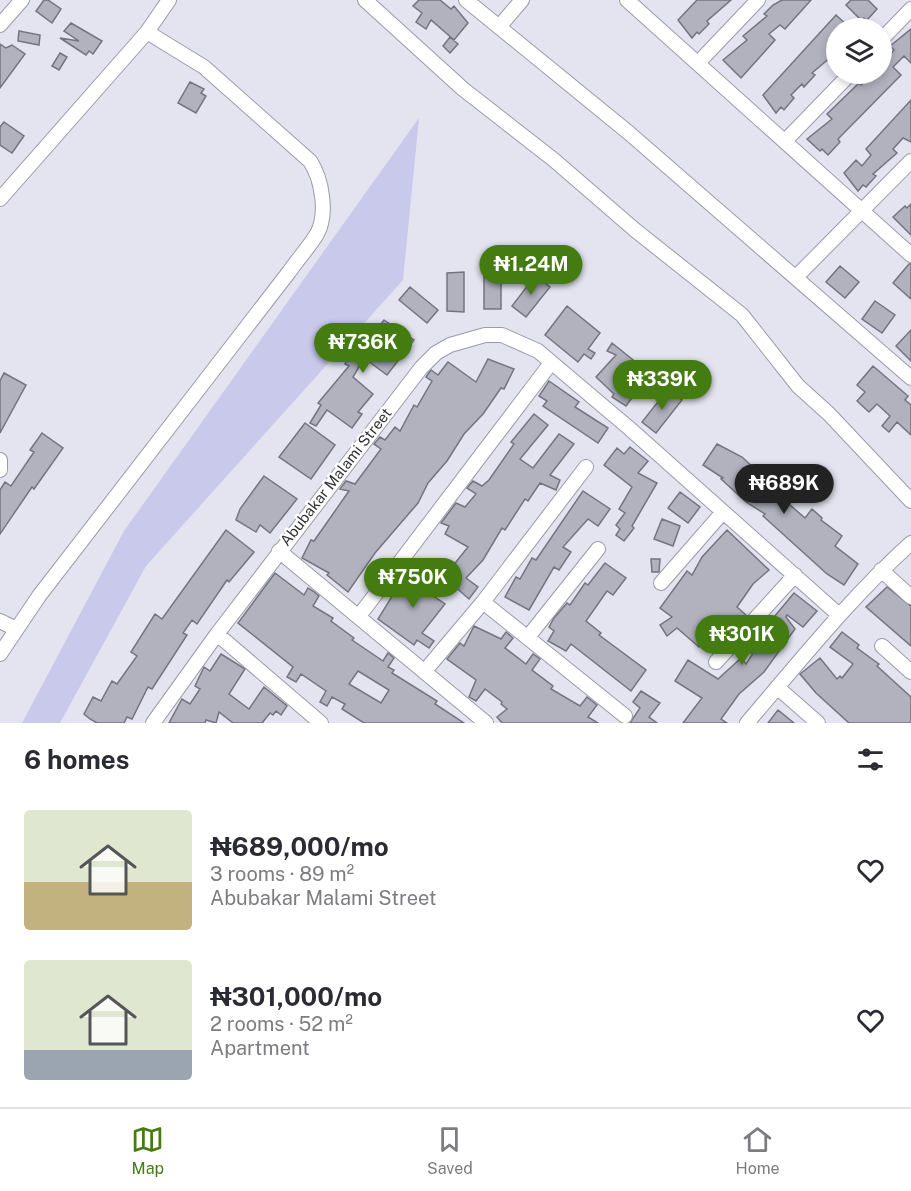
<!DOCTYPE html>
<html lang="en">
<head>
<meta charset="utf-8">
<style>
  body { margin:0; font-family:"Public Sans",sans-serif; background:#f7f7f7; color:#2b2b33; height:100vh; display:flex; flex-direction:column; font-size:22px; white-space:nowrap }
  * { box-sizing:border-box; margin:0 }
  p { font-size:20px; color:#7c7c81 }
  .icon { flex:none; width:33px; height:33px; fill:none; stroke:currentColor; stroke-width:2; stroke-linecap:round; stroke-linejoin:round }
  .map { position:relative; height:723px; overflow:hidden }
  .drawer { display:flex; flex-direction:column; background:#fff; flex:1 }
  .drawer>* { flex:none }
  .controls { position:absolute; left:826px; top:18px; display:grid; gap:12px }
  .controls a { display:grid; place-items:center; width:66px; height:66px; border-radius:50%; background:#fff; box-shadow:0 3px 9px #0003; font-size:30px }
  .price { position:absolute; translate:-50% -51px; padding:0 14px; border-radius:21px; background:#447c11; color:#fff; font-size:20px; line-height:39px; filter:drop-shadow(0 2px 3px #0008) }
  .price::after { content:''; position:absolute; left:50%; top:36px; width:18px; height:14px; margin-left:-9px; background:inherit; clip-path:polygon(0 0,100% 0,50% 100%) }
  .price.active { background:#222; color:#fff }
  ul { padding:0; list-style:none }
  li { display:flex; align-items:center; gap:18px; height:150px; padding:0 24px }
  li span { display:grid; place-items:center; flex:none; width:168px; height:120px; border-radius:6px; color:#555 }
  li>.icon { margin-inline-start:auto }
  span .icon { width:72px; height:72px; fill:#fffc; stroke-width:1 }
  li b { font-size:26px }
  h2 { display:flex; justify-content:space-between; align-items:center; height:72px; padding:0 24px; font-size:26px }
  .tab-bar { display:flex; justify-content:space-around; align-items:center; height:84px; border-top:2px solid #e1e1e2; background:#fff; font-size:16px; color:#7c7c81 }
  .tab-bar a { display:grid; justify-items:center; gap:3px }
  .tab-bar .active { color:#447c11 }
  .map>svg:first-child { display:block }
</style>
</head>
<body>
<div class="map">
<svg width="911" height="723" viewBox="0 0 911 723">
  <rect width="100%" height="100%" fill="#e3e4f0"/>
  <!-- green -->
  <path fill="#c8c9eb" d="M419 118 403 280 146 566 60 723H22L124 531Z"/>
  <!-- building -->
  <path fill="#b1b2be" stroke="#747480" stroke-width="1.5" fill-rule="evenodd" d="M44 0H48L61 9 52 23 36 11Z
    M419 0H440L451 9 454 6 468 23 454 40 431 20 426 29 416 22 422 13 413 6Z
    M697 0H731L707 21 709 24 699 34 697 32 692 38 678 20Z
    M782 0H811L785 29 780 25 769 34 775 40 741 78 723 60 747 40 743 36 767 16 764 14 773 5Z
    M851 0H868L877 9 867 20 864 18 862 21 846 5Z
    M836 15 850 28H837V52L812 73 815 75 804 87 802 84 791 95 794 98 784 110 781 107 776 113 763 95Z
    M71 23 102 41 93 54 89 51 86 55 60 38 79 41 64 31Z
    M911 29V63L904 56 893 67 901 75 838 139 840 142 828 155 822 149 820 151 807 139 832 119 827 114 859 83 861 85 873 74H882V63L894 50 890 46Z
    M19 31 40 35 39 45 18 41Z
    M450 37 458 44 450 53 443 46Z
    M0 44 6 48 12 45 25 54 0 88Z
    M60 53 67 57 59 70 52 66Z
    M190 82 204 89 201 93 206 96 196 113 178 103Z
    M911 100V142L903 138 893 149 897 153 873 174 876 176 866 187 863 185 858 191 844 173 856 160 862 166 871 155 866 149Z
    M4 122 24 136 12 153 0 145V127Z
    M911 204V235L893 217 905 206 907 208Z
    M909 264H911V299L893 283Z
    M840 266 859 282 845 298 826 282Z
    M464 272V312L447 311V273Z
    M501 272V309H484V273Z
    M535 276 550 287 526 317 512 306Z
    M410 287 438 310 427 323 399 300Z
    M875 301 895 315 882 333 862 319Z
    M567 306 600 333 588 349 595 353 591 359 584 354 578 362 545 335Z
    M384 320 414 340 387 375 364 358 353 377 373 394 358 412 362 414 352 428 327 410 316 426 310 423 321 405 318 403 349 366 345 364 350 354 355 357Z
    M911 330V361L896 346Z
    M612 343 637 363 638 361 652 371 626 406 612 397 614 394 596 377 616 355 607 351Z
    M488 359 514 369 504 389 501 388 483 414 464 434 447 461 428 483 418 503 375 553 348 592 327 575 329 573 302 558 311 540 314 541 349 491 340 489 346 481 355 484 381 449 374 444 380 437 385 440 395 427 400 431 414 405 417 407 432 381 426 377 428 374 431 370 438 375 448 362 476 382Z
    M873 366 908 396 905 400 911 405V435L897 422 889 432 882 426 890 416 877 404 869 412 857 401 865 392 857 385Z
    M4 373 26 385 0 433V381Z
    M549 381 579 402 575 407 608 428 598 443 543 406 547 401 539 396Z
    M668 389 682 400 656 433 642 422Z
    M534 414 548 425 520 459 533 468 559 434 574 444 550 475 560 480 556 490 540 483 528 501 525 499 505 530 502 528 483 560 466 578 478 587 469 599 444 577 468 547 445 534 449 526 441 523 456 503 465 507 476 494 467 488 473 481 482 486 489 480 514 444 511 442Z
    M305 423 335 445 311 479 279 457Z
    M42 433 63 448 34 489 32 487 0 534V490L5 482 11 486 34 452 30 450Z
    M717 444 742 457 757 471 752 476 775 492 805 518 812 509 822 518 821 520 842 536 835 546 858 564 844 585 827 574 763 516 765 514 746 502 721 479 723 478 703 465Z
    M630 447 648 461 638 473 657 483 632 526 634 528 624 541 616 535 620 529 616 525 625 513 619 509 632 487 604 465 617 448 624 454Z
    M264 476 297 499 270 533 260 525 256 532 236 520 240 509Z
    M583 491 610 509 598 526 588 519 563 547 571 552 559 570 554 567 529 610 505 597 516 577 520 579 532 558 536 560Z
    M680 492 700 507 688 523 668 508Z
    M662 519 680 526 673 546 654 539Z
    M226 530 254 552 229 582 227 580 197 624 192 620 183 633 187 635 152 689 148 687 132 719 127 717 124 723H97L90 719 84 714 93 697 101 701 112 681 117 684 137 656 131 652 155 614 162 619Z
    M727 530 769 570 753 584 737 607 746 615 740 623 732 616 719 633 725 638 720 644 710 635 699 647 677 628 667 636 660 625 672 617 660 608 687 571 692 575 702 557Z
    M651 559H660L659 572H652Z
    M605 563 626 578 613 595 607 591 586 621 601 633 599 635 646 670 631 691 571 644 566 651 548 641 554 631 549 627 554 618 567 603 570 605 585 583 588 585Z
    M417 565 432 574 423 589 445 604 422 633 434 641 429 648 417 640 414 645 378 619 394 593 399 596Z
    M275 573 304 595 308 588 313 591 319 596 313 606 333 618 331 621 354 638 352 640 383 661 388 653 394 658 388 667 394 670 392 673 437 701 435 704 464 723H364L342 709 345 704 332 697 327 706 320 702 326 691 301 674 296 682 287 677 293 667 238 623ZM358 671 389 690 381 703 349 684Z
    M887 587 911 606V646L866 607Z
    M794 593 817 611 803 627 787 615 786 617 795 629 764 672 739 694 721 719 727 723H683L702 698 675 681 688 660 718 679 741 658 746 664 765 635 761 633 772 616 774 617Z
    M474 626 501 639 506 632 513 638 505 648 526 664 533 654 540 659 532 670 553 686 551 689 580 706 587 697 597 705 588 717 598 723H502L497 717 507 709 501 704 502 702 485 689 476 701 469 697 476 680 447 659 460 643 464 646Z
    M842 632 859 645 857 648 879 664 877 666 911 697V723H849L816 693 800 674 820 658 837 679 840 676 842 678 853 664 830 647Z
    M221 654 245 669 229 694 249 709 264 687 287 706 281 715 276 711 273 715 270 713 262 723H233L219 712 216 723 206 720 205 723H169L182 699 190 704 200 689 195 686 204 667 210 671Z
    M641 691 660 703 649 717 657 723H630L640 708 633 702Z
    M778 710 794 723H768Z"/>
  <g fill="none" stroke-linecap="round" stroke-linejoin="round">
    <defs>
      <path id="minor" d="M365 0 463 89 554 160 635 230 742 315 798 386 829 414 911 501
        M466 0 629 133 911 378
        M627 0 911 255
        M0 25 22 0
        M499 27 522 0
        M882 39 911 9
        M698 63 758 0
        M786 140 850 74
        M0 199 147 32 169 0
        M796 277 911 161
        M0 460V470
        M279 551 486 723
        M881 570 911 597
        M661 583 723 512
        M483 602 625 716
        M359 616 551 363
        M0 621 16 629
        M217 634 321 723
        M528 637 598 549
        M882 646 911 672
        M0 654 39 596 289 272C298 259 309 247 317 234 328 214 322 179 310 161L204 67 147 32
        M716 662 795 575
        M424 672 483 602 586 467
        M777 687 818 723
        M153 723 217 634 421 368 436 353 450 345 485 335H502L538 351 629 428 839 615
        M747 723C800 661 851 597 911 543"/>
    </defs>
    <!-- minor casing -->
    <use href="#minor" stroke="#9b9ba7" stroke-width="16"/>
    <!-- minor -->
    <use href="#minor" stroke="#fff" stroke-width="14"/>
  </g>
  <g text-anchor="middle" stroke-width="4.5" stroke-linejoin="round" paint-order="stroke">
    <!-- street labels -->
    <g font-size="15" fill="#313136" stroke="#fff">
      <text transform="translate(336 477) rotate(-52)" y="5">Abubakar Malami Street</text>
    </g>
  </g>
</svg>
<div class="controls">
<a><svg class="icon" aria-label="layers" viewBox="0 0 24 24"><path d="M12 4l9 5-9 5-9-5zM3 14l9 5 9-5"/></svg></a>
</div>
<b class="price" style="left:531px;top:296px">₦1.24M</b>
<b class="price" style="left:363px;top:374px">₦736K</b>
<b class="price" style="left:662px;top:411px">₦339K</b>
<b class="price active" style="left:784px;top:515px">₦689K</b>
<b class="price" style="left:413px;top:609px">₦750K</b>
<b class="price" style="left:742px;top:666px">₦301K</b>
</div>
<section class="drawer">
<h2>6 homes<svg class="icon" aria-label="filters" viewBox="0 0 24 24"><path d="M4 7h16M4 17h16"/><circle cx="9" cy="7" r="2"/><circle cx="15" cy="17" r="2"/></svg></h2>
<ul>
<li><span style="background:linear-gradient(#dfe7d0 60%,#c2b280 0)"><svg class="icon" aria-label="home" viewBox="0 0 24 24"><path d="M3 11l9-7 9 7M6 9v11h12V9"/></svg></span><div><b>₦689,000/mo</b><p>3 rooms · 89 m²</p><p>Abubakar Malami Street</p></div><svg class="icon" aria-label="heart" viewBox="0 0 24 24"><path d="M12 20l-8-8c-3-5 5-10 8-4 3-6 11-1 8 4z"/></svg></li>
<li><span style="background:linear-gradient(#dfe7d0 75%,#9aa5b1 0)"><svg class="icon" aria-label="home" viewBox="0 0 24 24"><path d="M3 11l9-7 9 7M6 9v11h12V9"/></svg></span><div><b>₦301,000/mo</b><p>2 rooms · 52 m²</p><p>Apartment</p></div><svg class="icon" aria-label="heart" viewBox="0 0 24 24"><path d="M12 20l-8-8c-3-5 5-10 8-4 3-6 11-1 8 4z"/></svg></li>
</ul>
</section>
<nav class="tab-bar">
<a class="active"><svg class="icon" aria-label="map" viewBox="0 0 24 24"><path d="M3 6l6-2 6 2 6-2v14l-6 2-6-2-6 2zM9 4v14M15 6v14"/></svg>Map</a>
<a><svg class="icon" aria-label="saved" viewBox="0 0 24 24"><path d="M7 4h10v16l-5-4-5 4z"/></svg>Saved</a>
<a><svg class="icon" aria-label="home" viewBox="0 0 24 24"><path d="M3 11l9-7 9 7M6 9v11h12V9"/></svg>Home</a>
</nav>
</body>
</html>
